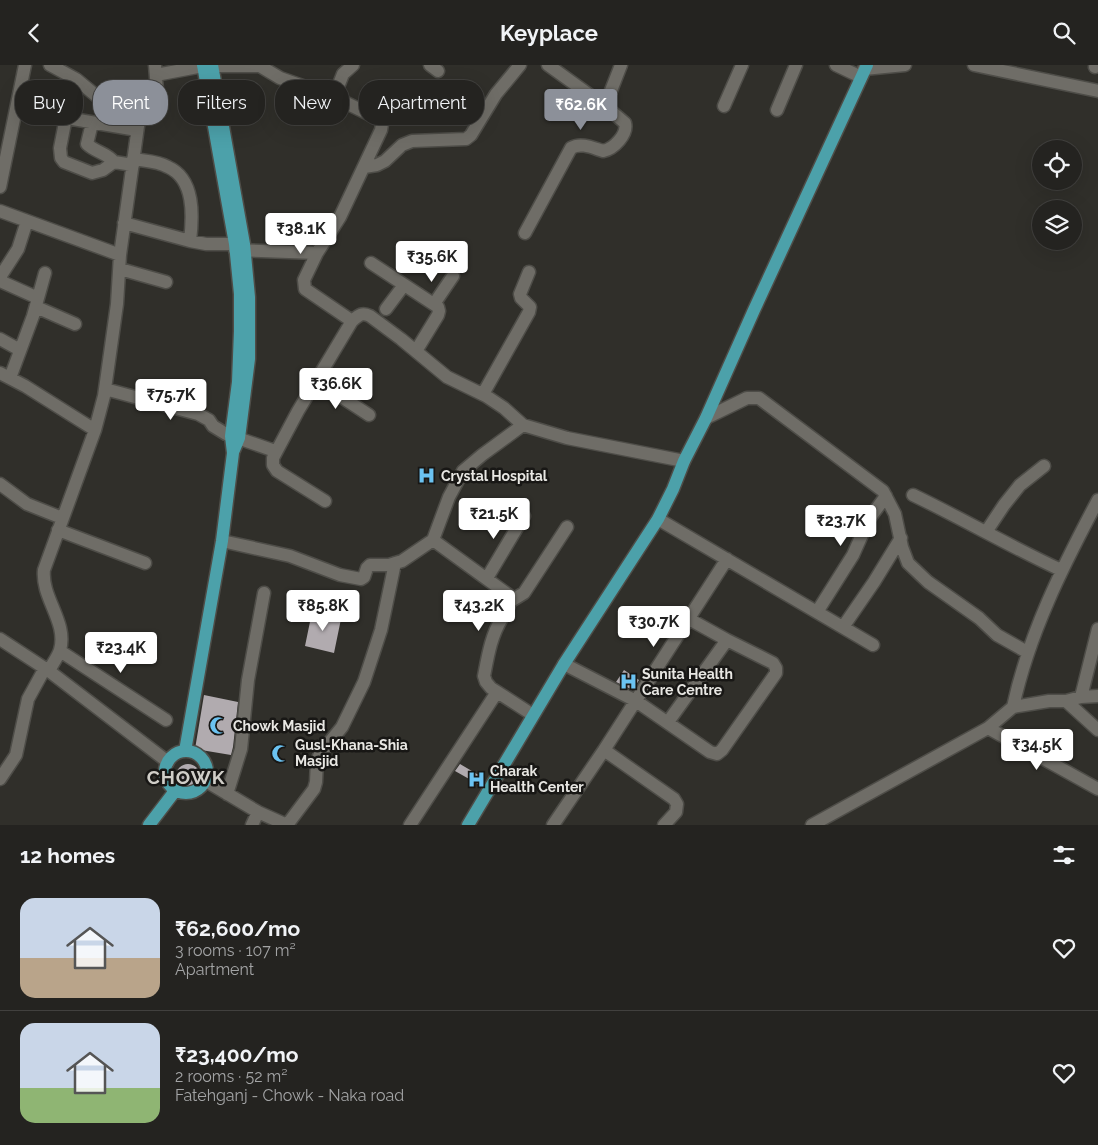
<!DOCTYPE html>
<html lang="en">
<head>
<meta charset="utf-8">
<style>
  body { margin:0; font-family:Raleway,sans-serif; background:#2c2b29; color:#f1f3f6; height:100vh; display:flex; flex-direction:column; font-size:19px; white-space:nowrap }
  * { box-sizing:border-box; margin:0 }
  p { font-size:16px; color:#a3a4a5 }
  .icon { flex:none; width:28px; height:28px; fill:none; stroke:currentColor; stroke-width:2; stroke-linecap:round; stroke-linejoin:round }
  .map { position:relative; height:760px; overflow:hidden }
  .panel { display:flex; flex-direction:column; background:#242320; flex:1 }
  .panel>* { flex:none }
  .guide { position:absolute; left:15px; top:15px; width:500px; height:45px; display:flex; gap:10px }
  .buttons { position:absolute; left:1032px; top:75px; display:grid; gap:10px }
  .buttons a { display:grid; place-items:center; width:50px; height:50px; border-radius:50%; background:#242320; box-shadow:0 5px 20px #0002,0 0 0 1px #41403e; font-size:25px }
  .price { position:absolute; translate:-50% -42px; padding:0 11px; border-radius:5px; background:#fff; color:#222; font-size:16px; line-height:32px; filter:drop-shadow(0 1px 2px #0008) }
  .price::after { content:''; position:absolute; left:50%; top:30px; width:15px; height:11px; margin-left:-8px; background:inherit; clip-path:polygon(0 0,100% 0,50% 100%) }
  .price.selected { background:#8c9099; color:#fff }
  ul { padding:0; list-style:none }
  li { display:flex; align-items:center; gap:15px; height:125px; padding:0 20px }
  li+li { border-top:1px solid #41403e }
  li span { display:grid; place-items:center; flex:none; width:140px; height:100px; border-radius:15px; color:#555 }
  li>.icon { margin-inline-start:auto }
  span .icon { width:60px; height:60px; fill:#fffc; stroke-width:1 }
  li b { font-size:21px }
  h2 { display:flex; justify-content:space-between; align-items:center; height:60px; padding:0 20px; font-size:21px }
  .chip { padding:0 18px; border-radius:20px; background:#242320; box-shadow:0 5px 20px #0002,0 0 0 1px #41403e; font-size:18px; line-height:45px }
  .chip.selected { background:#8c9099; color:#fff }
  header { display:flex; justify-content:space-between; align-items:center; height:65px; padding:0 20px; background:#242320; font-size:22px; font-weight:700 }
  .map>svg:first-child { display:block }
</style>
</head>
<body>
<header><svg class="icon" aria-label="back" viewBox="0 0 24 24"><path d="M15 5l-7 7 7 7"/></svg>Keyplace<svg class="icon" aria-label="search" viewBox="0 0 24 24"><circle cx="10" cy="10" r="6"/><path d="M15 15l6 6"/></svg></header>
<div class="map">
<svg width="1098" height="760" viewBox="0 0 1098 760">
  <rect width="100%" height="100%" fill="#302f2a"/>
  <!-- building -->
  <path fill="#b1abaf" d="M312 547 341 554 334 588 305 581Z
    M624 605 639 615 633 625 616 617Z
    M204 630 238 637 233 682 231 690 195 684Z
    M460 699 482 712 478 719 455 706Z
    M176 711a12 12 0 1 1 24 0a12 12 0 1 1-24 0Z"/>
  <g fill="none" stroke-linecap="round" stroke-linejoin="round">
    <defs>
      <path id="minor" d="M50 0 76 14 99 33 107 36 136 39 142 43
        M430 0 438 6
        M836 0 861 12
        M974 0 1098 26
        M1095 2 1096 0
        M864 4 905 0
        M156 10 203 1H260L280 13 334 32 379 54 382 59 381 65 340 152 317 188 304 215 305 224 352 256
        M47 27C55 29 66 30 69 37L60 83 61 93 64 97 92 108 103 105 114 97 133 100
        M334 32 343 9 353 0
        M605 41 621 0
        M724 41 742 0
        M777 45 796 0
        M67 53 137 65
        M92 58 87 79C95 87 107 88 114 97
        M133 94C145 96 158 96 168 102 195 114 193 151 190 176
        M364 102 377 100 385 96 402 80 412 76 466 74 471 70 496 29 520 0
        M0 122 25 0
        M0 146 120 190
        M124 158 190 176 206 179H235
        M525 168 571 83C581 77 593 83 603 86 614 84 628 69 625 58L605 41 548 0
        M235 185 317 188
        M371 198 438 242 439 246 438 250 416 286
        M120 204 166 217
        M0 212 18 184 27 156
        M0 216 38 233
        M434 239 453 211
        M36 242 75 259
        M386 244 404 220
        M0 274 20 285
        M0 308 25 321 95 365
        M10 313 33 251 45 208
        M317 316 369 350
        M105 324 198 349 209 355 213 361 226 369 275 386
        M483 329 529 247 530 242 521 233 520 229 529 207
        M706 353 747 333H759L883 426 895 449 902 482 908 498 928 517 979 553 997 570 1027 587
        M0 419 27 439 62 453
        M913 430C963 454 1011 482 1061 505
        M325 436 277 406 273 400V393L298 346 352 256C359 250 362 247 370 251L401 274 447 312 486 331 504 343 523 360
        M658 454 873 580
        M58 465 145 498
        M986 467 1004 440 1020 420 1044 401
        M433 475 510 531C511 540 506 546 502 553 491 571 488 590 484 611L486 617 491 623 533 650
        M222 476 290 491 340 510 361 514 364 512 367 503 370 500H389L402 496 433 475 449 432 463 406 482 390 523 360 567 373 684 396
        M487 513 524 451
        M511 536 524 528 567 462
        M817 547 853 490 869 454 886 431
        M843 562 874 517 901 473
        M0 574 49 606 168 697
        M60 586 166 655
        M564 599 636 636 710 687 717 689 722 685 776 608V603L773 598 727 575 689 554
        M49 606C52 599 58 592 60 585 68 557 41 533 44 505L95 365 104 331 117 239 120 190 140 47 142 43 155 41 158 38 155 0
        M1081 632 1098 564
        M1066 636 1098 665
        M1013 642C1029 568 1063 501 1098 435
        M668 657 727 575
        M988 663 1098 724
        M604 685 727 494
        M0 714 16 690 28 634 45 603
        M206 716 258 747 287 760
        M227 729 241 684 248 615 264 528
        M252 760 258 747
        M287 760 314 724 316 717 317 696 320 689 342 662 364 617 381 565 395 498
        M410 760 497 627
        M553 760 604 685 674 734 677 739 676 747 664 760
        M812 760 988 663 1013 642 1049 636H1066L1081 632 1098 631"/>
      <path id="major" d="M212 0 244 179 249 232V294L239 373 234 385
        M165 707a21 21 0 1 1 42 0a21 21 0 1 1-42 0Z
        M185 686 222 476 233 388 231 371 238 317 240 266V229L235 179 203 0
        M149 760 175 726
        M468 760 564 599 658 454 673 424 684 396 706 353 754 245 867 0"/>
    </defs>
    <!-- minor casing -->
    <use href="#minor" stroke="#4e4d48" stroke-width="15"/>
    <!-- major casing -->
    <use href="#major" stroke="#4e4d48" stroke-width="15"/>
    <!-- minor -->
    <use href="#minor" stroke="#6f6d67" stroke-width="12"/>
    <!-- major -->
    <use href="#major" stroke="#4ca1aa" stroke-width="12"/>
  </g>
  <!-- icons -->
  <defs>
    <symbol id="hospital-bare" viewBox="-9 -9 18 18"><path d="M-5-5h3v3.5h4V-5h3V5h-3V1.5h-4V5h-3Z" fill="#6bc3f2" stroke="#181715" stroke-width="2.5" paint-order="stroke"/></symbol>
    <symbol id="mosque-bare" viewBox="-9 -9 18 18"><path d="M3.5-4.9A6 6 0 1 0 3.5 4.9A5 5 0 1 1 3.5-4.9Z" fill="#6bc3f2" stroke="#181715" stroke-width="2.5" paint-order="stroke"/></symbol>
  </defs>
  <g fill-rule="evenodd">
    <use href="#hospital-bare" x="414" y="398" width="25" height="25"/>
    <use href="#hospital-bare" x="616" y="604" width="25" height="25"/>
    <use href="#mosque-bare" x="206" y="648" width="25" height="25"/>
    <use href="#mosque-bare" x="268" y="676" width="25" height="25"/>
    <use href="#hospital-bare" x="464" y="702" width="25" height="25"/>
  </g>
  <g text-anchor="middle" stroke-width="5" stroke-linejoin="round" paint-order="stroke">
    <!-- poi labels -->
    <g font-size="14" font-weight="bold" fill="#e8e7e3" stroke="#181715" text-anchor="start">
      <text x="441" y="416">Crystal Hospital</text>
      <text x="642" y="614">Sunita Health<tspan x="642" dy="16">Care Centre</tspan></text>
      <text x="233" y="666">Chowk Masjid</text>
      <text x="295" y="685">Gusl-Khana-Shia<tspan x="295" dy="16">Masjid</tspan></text>
      <text x="490" y="711">Charak<tspan x="490" dy="16">Health Center</tspan></text>
    </g>
    <!-- district labels -->
    <g font-size="19" font-weight="bold" letter-spacing="1" fill="#d0cec8" stroke="#181715">
      <text x="186" y="719">CHOWK</text>
    </g>
  </g>
</svg>
<div class="buttons">
<a><svg class="icon" aria-label="locate" viewBox="0 0 24 24"><circle cx="12" cy="12" r="6"/><path d="M12 2v4M12 18v4M2 12h4M18 12h4"/></svg></a>
<a><svg class="icon" aria-label="layers" viewBox="0 0 24 24"><path d="M12 4l9 5-9 5-9-5zM3 14l9 5 9-5"/></svg></a>
</div>
<b class="price selected" style="left:581px;top:66px">₹62.6K</b>
<b class="price" style="left:301px;top:190px">₹38.1K</b>
<b class="price" style="left:432px;top:218px">₹35.6K</b>
<b class="price" style="left:336px;top:345px">₹36.6K</b>
<b class="price" style="left:171px;top:356px">₹75.7K</b>
<b class="price" style="left:494px;top:475px">₹21.5K</b>
<b class="price" style="left:841px;top:482px">₹23.7K</b>
<b class="price" style="left:323px;top:567px">₹85.8K</b>
<b class="price" style="left:479px;top:567px">₹43.2K</b>
<b class="price" style="left:654px;top:583px">₹30.7K</b>
<b class="price" style="left:121px;top:609px">₹23.4K</b>
<b class="price" style="left:1037px;top:706px">₹34.5K</b>
<div class="guide">
<a class="chip">Buy</a>
<a class="chip selected">Rent</a>
<a class="chip">Filters</a>
<a class="chip">New</a>
<a class="chip">Apartment</a>
</div>
</div>
<section class="panel">
<h2>12 homes<svg class="icon" aria-label="filters" viewBox="0 0 24 24"><path d="M4 7h16M4 17h16"/><circle cx="9" cy="7" r="2"/><circle cx="15" cy="17" r="2"/></svg></h2>
<ul>
<li><span style="background:linear-gradient(#c9d6e8 60%,#b9a48a 0)"><svg class="icon" aria-label="home" viewBox="0 0 24 24"><path d="M3 11l9-7 9 7M6 9v11h12V9"/></svg></span><div><b>₹62,600/mo</b><p>3 rooms · 107 m²</p><p>Apartment</p></div><svg class="icon" aria-label="heart" viewBox="0 0 24 24"><path d="M12 20l-8-8c-3-5 5-10 8-4 3-6 11-1 8 4z"/></svg></li>
<li><span style="background:linear-gradient(#c9d6e8 65%,#8fb573 0)"><svg class="icon" aria-label="home" viewBox="0 0 24 24"><path d="M3 11l9-7 9 7M6 9v11h12V9"/></svg></span><div><b>₹23,400/mo</b><p>2 rooms · 52 m²</p><p>Fatehganj - Chowk - Naka road</p></div><svg class="icon" aria-label="heart" viewBox="0 0 24 24"><path d="M12 20l-8-8c-3-5 5-10 8-4 3-6 11-1 8 4z"/></svg></li>
</ul>
</section>
</body>
</html>
